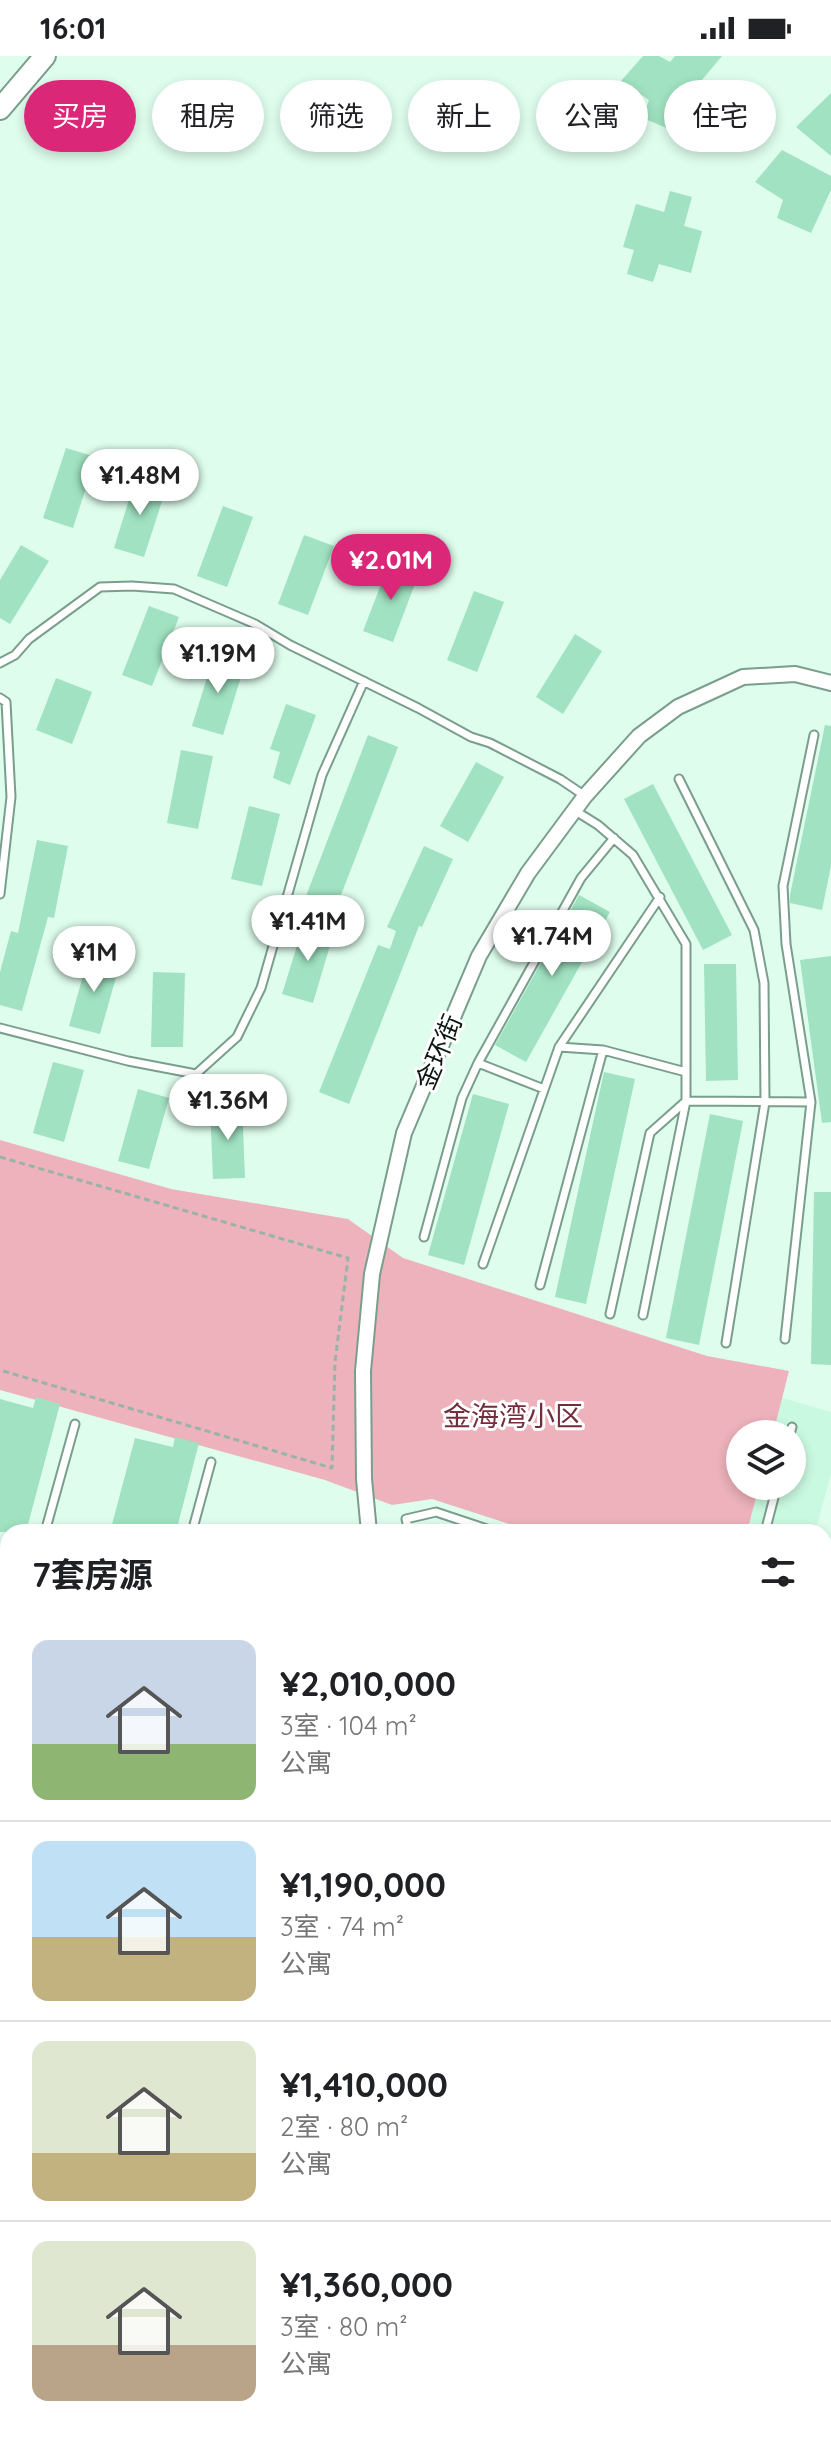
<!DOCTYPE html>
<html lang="zh">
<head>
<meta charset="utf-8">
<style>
  body { margin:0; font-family:Quicksand,"Noto Sans SC",sans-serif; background:#f2f2f2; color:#202124; height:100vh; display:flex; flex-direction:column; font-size:30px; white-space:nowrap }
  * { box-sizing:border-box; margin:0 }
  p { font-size:26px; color:#757577 }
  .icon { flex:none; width:44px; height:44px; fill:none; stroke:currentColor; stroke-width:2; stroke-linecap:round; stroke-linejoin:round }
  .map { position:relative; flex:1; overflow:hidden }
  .side { position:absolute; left:0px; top:1468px; width:832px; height:914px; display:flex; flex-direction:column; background:#fff; border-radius:24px 24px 0 0; box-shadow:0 4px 12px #0003 }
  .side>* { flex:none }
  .guide { position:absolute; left:24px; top:24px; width:784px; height:72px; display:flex; gap:16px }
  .buttons { position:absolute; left:726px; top:1364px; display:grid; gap:16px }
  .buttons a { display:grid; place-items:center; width:80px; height:80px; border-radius:50%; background:#fff; box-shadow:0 4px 12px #0003; font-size:40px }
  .price { position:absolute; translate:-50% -68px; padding:0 18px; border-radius:28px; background:#fff; color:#222; font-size:26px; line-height:52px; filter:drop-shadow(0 2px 4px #0008) }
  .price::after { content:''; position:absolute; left:50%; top:48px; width:24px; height:18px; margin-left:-12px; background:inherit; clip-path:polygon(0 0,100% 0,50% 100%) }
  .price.on { background:#db2777; color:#fff }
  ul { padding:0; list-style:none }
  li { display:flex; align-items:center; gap:24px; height:200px; padding:0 32px }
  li+li { border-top:2px solid #e0e0e0 }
  li span { display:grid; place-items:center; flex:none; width:224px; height:160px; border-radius:16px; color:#555 }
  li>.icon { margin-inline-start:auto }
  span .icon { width:96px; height:96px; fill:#fffc; stroke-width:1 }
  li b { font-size:34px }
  h2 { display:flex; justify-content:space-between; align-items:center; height:96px; padding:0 32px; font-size:34px }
  .tag { padding:0 28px; border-radius:36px; background:#fff; box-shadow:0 4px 12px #0003; font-size:28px; line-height:72px }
  .tag.on { background:#db2777; color:#fff }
  .status { display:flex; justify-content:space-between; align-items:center; height:56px; padding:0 40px; background:#fff; direction:ltr }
  .status svg { height:22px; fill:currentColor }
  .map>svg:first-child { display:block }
</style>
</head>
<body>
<div class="status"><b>16:01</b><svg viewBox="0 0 49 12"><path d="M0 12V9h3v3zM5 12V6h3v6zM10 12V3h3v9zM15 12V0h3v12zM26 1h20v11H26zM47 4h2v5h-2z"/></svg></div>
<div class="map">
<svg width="831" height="2381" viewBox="0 0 831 2381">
  <rect width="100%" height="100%" fill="#defded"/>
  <!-- built -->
  <path fill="#caf9e1" d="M759 1335 831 1356V1418L815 1476H720L740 1430H792V1378H747Z"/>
  <!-- green -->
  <path fill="#edb2bb" d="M0 1084 171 1133 348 1163 403 1202 707 1300 789 1315 773 1378H740V1430H759L747 1476H534L432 1443 392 1449 325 1424 0 1334Z"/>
  <!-- building -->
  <path fill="#a0e2c1" d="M643 0H659L670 6 675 0H722L702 24 678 77 643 62 649 44 621 25Z
    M831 37V100L796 71Z
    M782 94 831 120V134L811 177 777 162 783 144 755 126Z
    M670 135 692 141 684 170 702 175 691 217 659 208 653 226 627 218 634 194 623 191 636 148 664 156Z
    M66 392 96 401 73 472 43 462Z
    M136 421 167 430 144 501 114 492Z
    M223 450 253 461 227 531 197 520Z
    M304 479 334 490 308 559 278 548Z
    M21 489 49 505 10 568 0 562V524Z
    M390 505 419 517 393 586 363 575Z
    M474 535 504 546 477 616 447 604Z
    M149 550 179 561 152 630 122 619Z
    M575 578 602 595 563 658 536 641Z
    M214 599 245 608 223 679 192 670Z
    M56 622 92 636 72 688 36 674Z
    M286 648 316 659 290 729 273 722 280 696 270 693Z
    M825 669 831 670V810L822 854 790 847V839Z
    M368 679 398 691 336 852 306 840Z
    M181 694 213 700 198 773 167 767Z
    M476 706 504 721 468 786 440 770Z
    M653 728 732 879 703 894 624 743Z
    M249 750 280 758 262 830 231 823Z
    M37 784 68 790 54 862 48 861 22 955 0 949V916L11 875 18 877Z
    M424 790 453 803 422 871 419 870 349 1048 319 1036 378 889 390 893 396 875 387 871Z
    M579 839 610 856 526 1006 495 989Z
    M304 867 334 876 313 947 282 938Z
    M89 898 120 907 100 978 69 970Z
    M831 900V1066L822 1067 800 904Z
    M704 908H736L738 1024 706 1025Z
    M153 916 185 917 183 991H151Z
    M53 1006 84 1014 64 1086 33 1077Z
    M604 1016 635 1023 586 1248 555 1241Z
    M138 1033 169 1042 149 1113 118 1105Z
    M473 1038 509 1048 464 1209 428 1199Z
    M242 1048 245 1122 213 1123 210 1049Z
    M710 1058 743 1065 699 1289 666 1282Z
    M814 1136H831V1309L811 1308Z
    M36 1341 60 1348 26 1476H0V1343L33 1352Z
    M175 1381 199 1387 176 1476H110L135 1382 173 1391Z"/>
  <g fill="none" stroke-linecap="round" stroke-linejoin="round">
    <defs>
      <path id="service" d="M0 607 15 599 29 583 100 531 132 530 174 533 255 568 290 589 418 652 471 681 490 687 560 723 585 740
        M0 642 6 646 11 741 0 838
        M679 723 754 874 764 927 765 1046 726 1287
        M574 754 598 769 633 799 686 888V1045L643 1259
        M0 972 128 1005 196 1018 237 981 261 932 322 719 364 625
        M559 991 603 994 686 1016
        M478 1007 544 1033
        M424 1181 462 1042 478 1007 581 822 614 782
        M483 1208 559 991 660 841
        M540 1229 603 994
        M610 1258 650 1077 686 1045 811 1046
        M785 1283 811 1046 786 888 783 830 814 679
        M790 1378 792 1371
        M45 1476 75 1368
        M192 1476 211 1406
        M409 1476 406 1463 436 1456 496 1476
        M765 1476 777 1430
        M824 1535H831
        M0 1646 8 1612
        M824 1802 831 1811
        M0 1829 8 1847
        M824 1946 831 1994
        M0 1991 8 1983
        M0 2031 8 2034
        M824 2070 831 2072
        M0 2089 8 2092
        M0 2187 8 2191
        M824 2361H831"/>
      <path id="minor" d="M369 1476 364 1423 363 1315 372 1218 404 1077 479 900 528 817 585 740 639 680 678 651 743 621 795 618 831 627
        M824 2116 831 2117
        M0 2240 8 2243
        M0 2301 8 2305
        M162 2374 175 2381
        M305 2374 321 2381"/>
      <path id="secondary" d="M0 53 45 0
        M0 2271 8 2274
        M235 2374 251 2381"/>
    </defs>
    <!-- service casing -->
    <use href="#service" stroke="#7a9e8c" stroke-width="11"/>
    <!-- minor casing -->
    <use href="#minor" stroke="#7a9e8c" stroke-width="18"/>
    <!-- secondary casing -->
    <use href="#secondary" stroke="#7a9e8c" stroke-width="24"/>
    <!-- path -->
    <path stroke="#99b3a6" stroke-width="3" stroke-dasharray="6 4" stroke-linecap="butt" d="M0 1101 348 1202 335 1306 332 1412 0 1314"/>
    <!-- service -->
    <use href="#service" stroke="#fff" stroke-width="7"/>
    <!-- minor -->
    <use href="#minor" stroke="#fff" stroke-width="14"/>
    <!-- secondary -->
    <use href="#secondary" stroke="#fff" stroke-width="20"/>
  </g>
  <g text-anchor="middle" stroke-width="6" stroke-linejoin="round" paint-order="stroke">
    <!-- street labels -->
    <g font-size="26" fill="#0b1912" stroke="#fff">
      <text transform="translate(439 996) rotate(-67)" y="9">金环街</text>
    </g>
    <!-- neighbourhood labels -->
    <g font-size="28" fill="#732d3d" stroke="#fff">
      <text x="513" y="1370">金海湾小区</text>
    </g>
  </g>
</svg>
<div class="buttons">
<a><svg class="icon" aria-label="layers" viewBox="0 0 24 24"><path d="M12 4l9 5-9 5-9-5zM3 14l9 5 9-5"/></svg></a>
</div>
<b class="price" style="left:140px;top:461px">¥1.48M</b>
<b class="price on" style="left:391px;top:546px">¥2.01M</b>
<b class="price" style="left:218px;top:639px">¥1.19M</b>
<b class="price" style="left:308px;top:907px">¥1.41M</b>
<b class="price" style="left:552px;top:922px">¥1.74M</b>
<b class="price" style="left:94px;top:938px">¥1M</b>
<b class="price" style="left:228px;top:1086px">¥1.36M</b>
<div class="guide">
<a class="tag on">买房</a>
<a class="tag">租房</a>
<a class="tag">筛选</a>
<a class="tag">新上</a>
<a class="tag">公寓</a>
<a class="tag">住宅</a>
</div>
<section class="side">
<h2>7套房源<svg class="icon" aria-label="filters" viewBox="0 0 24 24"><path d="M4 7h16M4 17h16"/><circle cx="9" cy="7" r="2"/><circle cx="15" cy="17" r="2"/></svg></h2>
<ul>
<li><span style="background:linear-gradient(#c9d6e8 65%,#8fb573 0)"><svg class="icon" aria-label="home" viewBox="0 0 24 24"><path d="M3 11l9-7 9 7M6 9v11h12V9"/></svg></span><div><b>¥2,010,000</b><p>3室 · 104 m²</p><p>公寓</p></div></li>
<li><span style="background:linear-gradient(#bfe0f5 60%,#c2b280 0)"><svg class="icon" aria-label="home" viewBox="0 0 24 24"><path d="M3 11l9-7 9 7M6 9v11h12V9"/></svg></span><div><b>¥1,190,000</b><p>3室 · 74 m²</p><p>公寓</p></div></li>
<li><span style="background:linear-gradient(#dfe7d0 70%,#c2b280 0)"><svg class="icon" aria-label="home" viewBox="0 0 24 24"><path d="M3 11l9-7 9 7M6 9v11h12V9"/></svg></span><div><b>¥1,410,000</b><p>2室 · 80 m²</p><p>公寓</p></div></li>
<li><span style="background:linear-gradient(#dfe7d0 65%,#b9a48a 0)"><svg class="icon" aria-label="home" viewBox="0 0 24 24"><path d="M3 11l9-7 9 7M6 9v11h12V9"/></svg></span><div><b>¥1,360,000</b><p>3室 · 80 m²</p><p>公寓</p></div></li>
</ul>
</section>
</div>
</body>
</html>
